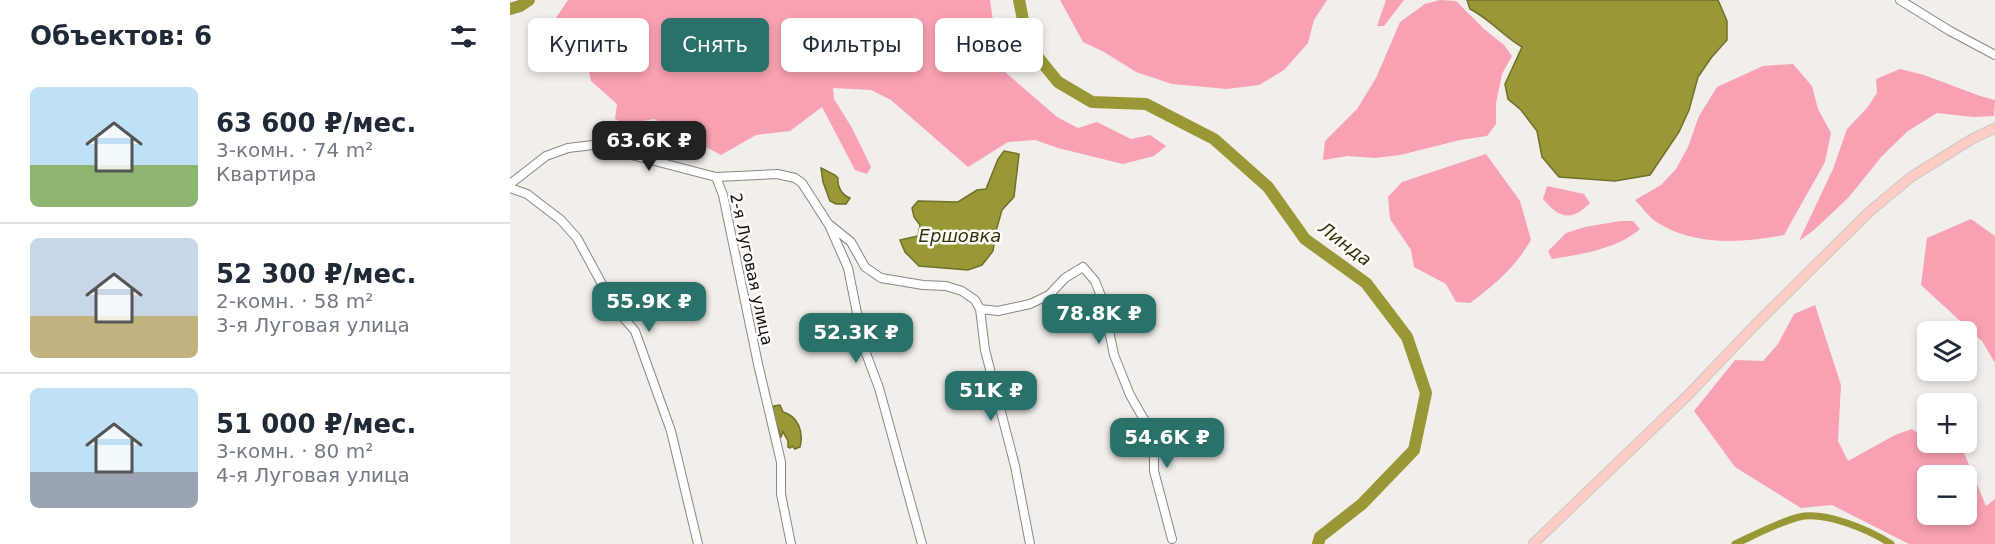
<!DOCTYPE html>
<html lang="ru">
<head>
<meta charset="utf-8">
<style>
  body { margin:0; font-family:"DejaVu Sans",sans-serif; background:#f6f6f7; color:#1f2937; height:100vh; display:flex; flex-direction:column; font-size:22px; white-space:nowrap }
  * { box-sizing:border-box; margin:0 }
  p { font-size:20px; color:#747a83 }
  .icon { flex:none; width:33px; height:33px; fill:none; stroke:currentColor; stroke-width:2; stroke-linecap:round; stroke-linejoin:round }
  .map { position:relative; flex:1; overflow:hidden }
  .drawer { display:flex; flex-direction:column; background:#fff; width:510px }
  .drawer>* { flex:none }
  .top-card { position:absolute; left:18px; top:18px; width:570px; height:54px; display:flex; gap:12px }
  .fabs { position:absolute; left:1407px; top:321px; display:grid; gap:12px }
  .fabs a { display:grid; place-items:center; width:60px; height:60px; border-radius:9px; background:#fff; box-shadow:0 3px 9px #0003; font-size:30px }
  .price { position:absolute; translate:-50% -51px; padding:0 14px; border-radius:12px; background:#297169; color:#fff; font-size:20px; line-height:39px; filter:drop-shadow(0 2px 3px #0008) }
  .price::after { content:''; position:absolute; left:50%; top:36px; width:18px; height:14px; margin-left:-9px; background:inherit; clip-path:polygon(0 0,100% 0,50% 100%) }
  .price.active { background:#222; color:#fff }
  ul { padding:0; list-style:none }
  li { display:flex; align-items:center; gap:18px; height:150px; padding:0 30px }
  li+li { border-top:2px solid #e0e1e3 }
  li span { display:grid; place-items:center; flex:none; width:168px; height:120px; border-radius:9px; color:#555 }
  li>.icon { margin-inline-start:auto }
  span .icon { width:72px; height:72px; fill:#fffc; stroke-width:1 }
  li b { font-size:26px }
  h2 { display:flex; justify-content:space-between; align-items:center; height:72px; padding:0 30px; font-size:26px }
  .pill { padding:0 21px; border-radius:9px; background:#fff; box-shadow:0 3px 9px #0003; font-size:21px; line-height:54px }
  .pill.active { background:#297169; color:#fff }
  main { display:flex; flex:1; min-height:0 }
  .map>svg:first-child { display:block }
</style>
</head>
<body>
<main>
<section class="drawer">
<h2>Объектов: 6<svg class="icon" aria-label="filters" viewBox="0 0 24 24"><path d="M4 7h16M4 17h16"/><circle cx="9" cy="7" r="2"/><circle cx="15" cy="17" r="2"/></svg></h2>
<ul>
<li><span style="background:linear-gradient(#bfe0f5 65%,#8fb573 0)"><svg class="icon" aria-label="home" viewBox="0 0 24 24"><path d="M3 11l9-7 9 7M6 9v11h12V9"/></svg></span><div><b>63 600 ₽/мес.</b><p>3-комн. · 74 m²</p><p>Квартира</p></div></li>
<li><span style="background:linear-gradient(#c9d6e8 65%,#c2b280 0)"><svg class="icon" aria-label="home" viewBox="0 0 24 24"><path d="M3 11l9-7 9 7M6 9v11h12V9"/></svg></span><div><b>52 300 ₽/мес.</b><p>2-комн. · 58 m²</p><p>3-я Луговая улица</p></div></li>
<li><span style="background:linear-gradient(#bfe0f5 70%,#9aa5b1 0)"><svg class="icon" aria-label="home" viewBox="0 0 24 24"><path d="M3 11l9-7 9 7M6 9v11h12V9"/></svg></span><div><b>51 000 ₽/мес.</b><p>3-комн. · 80 m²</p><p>4-я Луговая улица</p></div></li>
</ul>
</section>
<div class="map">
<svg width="1485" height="544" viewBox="0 0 1485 544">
  <rect width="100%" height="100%" fill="#f2eeea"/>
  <!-- green -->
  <path fill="#f8a1b2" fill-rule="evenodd" d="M58 0H480L485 35 494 71 547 117 568 128 587 122 621 139 640 135 656 146 644 156 613 164 548 148 525 140 498 142 458 167 381 100 361 90 323 88 324 99 342 128 361 167 357 174 345 170 312 107 280 131 246 135 211 155 144 119 116 124 105 119 107 104 81 81 78 67 28 65 18 54 27 46Z
    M550 0H817L804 20 798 43 774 70 749 85 717 89 662 84 626 72 594 52 573 42Z
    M876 0H894L874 26H867Z
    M930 0 946 1 974 29 994 45 1002 56 992 74 986 103V124L977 136 950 140 890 155 865 158 838 156 813 160 815 141 847 109 866 78 890 22 915 4Z
    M1283 64 1302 86 1308 109 1321 133 1315 162 1274 235C1232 243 1185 246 1148 223 1139 218 1132 207 1125 200L1151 185 1166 169 1178 147 1189 116 1207 87 1253 66Z
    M1390 69 1414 75 1470 96 1485 100 1484 116 1463 117 1427 113 1398 131 1372 156 1339 197 1304 230 1289 241 1323 169 1337 129 1357 108 1367 93 1366 79Z
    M976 154 1010 201 1021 240C1006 266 985 285 960 303L946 302 936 284 904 267 901 250 880 219 878 197 892 182Z
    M1037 186 1074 194 1080 203C1061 222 1049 218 1033 199Z
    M1461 219 1485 236V363L1472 341 1411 285 1417 238Z
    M1110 221H1123L1130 229C1107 249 1072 254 1042 259L1038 251 1056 233 1075 227Z
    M1305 305 1331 385 1328 441 1338 461 1385 435 1402 429 1412 436 1417 435 1418 442 1450 443 1476 506 1485 499V544H1399L1322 505 1291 508 1225 467 1184 411 1225 360 1253 361 1268 344 1284 314ZM1418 476H1456V514H1418Z"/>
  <!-- water -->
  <path fill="#9a9836" stroke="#716f2a" stroke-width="1.5" d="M957 0H1208L1217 21V40L1201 58 1188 77 1179 110 1169 132 1140 175 1105 181 1049 177 1032 157 1027 131 1011 110 998 99 995 84 1012 47C993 36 980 19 960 9Z
    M494 151 509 154 504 197 492 210 486 231 483 251 472 265 458 270 409 266 395 252 390 240 408 236 410 225 404 217 402 208 408 201 448 202 467 190 476 189 488 159Z
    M311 168 325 175 328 178C327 187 332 195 340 198L336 204H326L320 201 313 182Z
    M270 405 273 412C288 416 294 432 290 447L285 449 282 446 280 448 278 447V441L273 432 271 437 262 412 264 406Z"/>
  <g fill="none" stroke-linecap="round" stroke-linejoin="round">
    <!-- canal -->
    <path stroke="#9a9836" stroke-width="7" d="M1225 544C1245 535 1269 522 1289 517 1315 511 1360 530 1381 544"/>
    <!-- river -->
    <path stroke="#9a9836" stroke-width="12" d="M509 0 518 45 548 82 582 102 636 104 704 139 758 187 795 239 856 283 897 337 916 393 904 450 852 504 810 537 808 544
      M0 9 10 6 19 0"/>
    <defs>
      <path id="minor" d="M1390 0 1440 31 1485 55
        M206 177 213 195 248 364 271 462V494L281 544
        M0 184 36 156 58 148 83 145 206 177 267 174 285 178 292 183 319 225 338 268 354 348 369 388 412 544
        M0 188 17 194 51 220 67 238 105 308 125 331 161 431 188 544
        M320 225 341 242 355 267 371 278 413 285 436 286 452 291 465 300 470 309 475 350 505 466 520 544
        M470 309 488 311 520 304 539 295 555 278 573 267 585 281 593 301 604 355 620 395 636 423 644 444V471L662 539"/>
      <path id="major" d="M1023 544 1178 395 1245 325 1359 212 1401 177 1462 139 1485 128"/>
    </defs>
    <!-- minor casing -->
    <use href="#minor" stroke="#8b8784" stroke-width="10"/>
    <!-- major casing -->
    <use href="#major" stroke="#cacaca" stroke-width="11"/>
    <!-- minor -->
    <use href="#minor" stroke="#fff" stroke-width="8"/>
    <!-- major -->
    <use href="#major" stroke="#feccc2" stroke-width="9"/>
  </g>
  <g text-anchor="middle" stroke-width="5" stroke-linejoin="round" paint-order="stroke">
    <!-- street labels -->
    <g font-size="16" fill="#100f0e" stroke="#fffbf9">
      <text transform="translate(242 269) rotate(78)" y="6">2-я Луговая улица</text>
    </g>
    <!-- water labels -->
    <g font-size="18" font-style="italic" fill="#343309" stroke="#fffbf9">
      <text x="450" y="242">Ершовка</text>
      <text transform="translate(835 244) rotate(37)" y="6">Линда</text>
    </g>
  </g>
</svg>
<div class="fabs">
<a><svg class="icon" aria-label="layers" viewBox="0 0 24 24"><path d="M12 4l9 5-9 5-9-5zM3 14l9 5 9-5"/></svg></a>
<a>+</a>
<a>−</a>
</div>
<b class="price active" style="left:139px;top:172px">63.6K ₽</b>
<b class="price" style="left:139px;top:333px">55.9K ₽</b>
<b class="price" style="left:589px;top:345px">78.8K ₽</b>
<b class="price" style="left:346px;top:364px">52.3K ₽</b>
<b class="price" style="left:481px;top:422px">51K ₽</b>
<b class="price" style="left:657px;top:469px">54.6K ₽</b>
<div class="top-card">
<a class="pill">Купить</a>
<a class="pill active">Снять</a>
<a class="pill">Фильтры</a>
<a class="pill">Новое</a>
</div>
</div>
</main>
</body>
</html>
